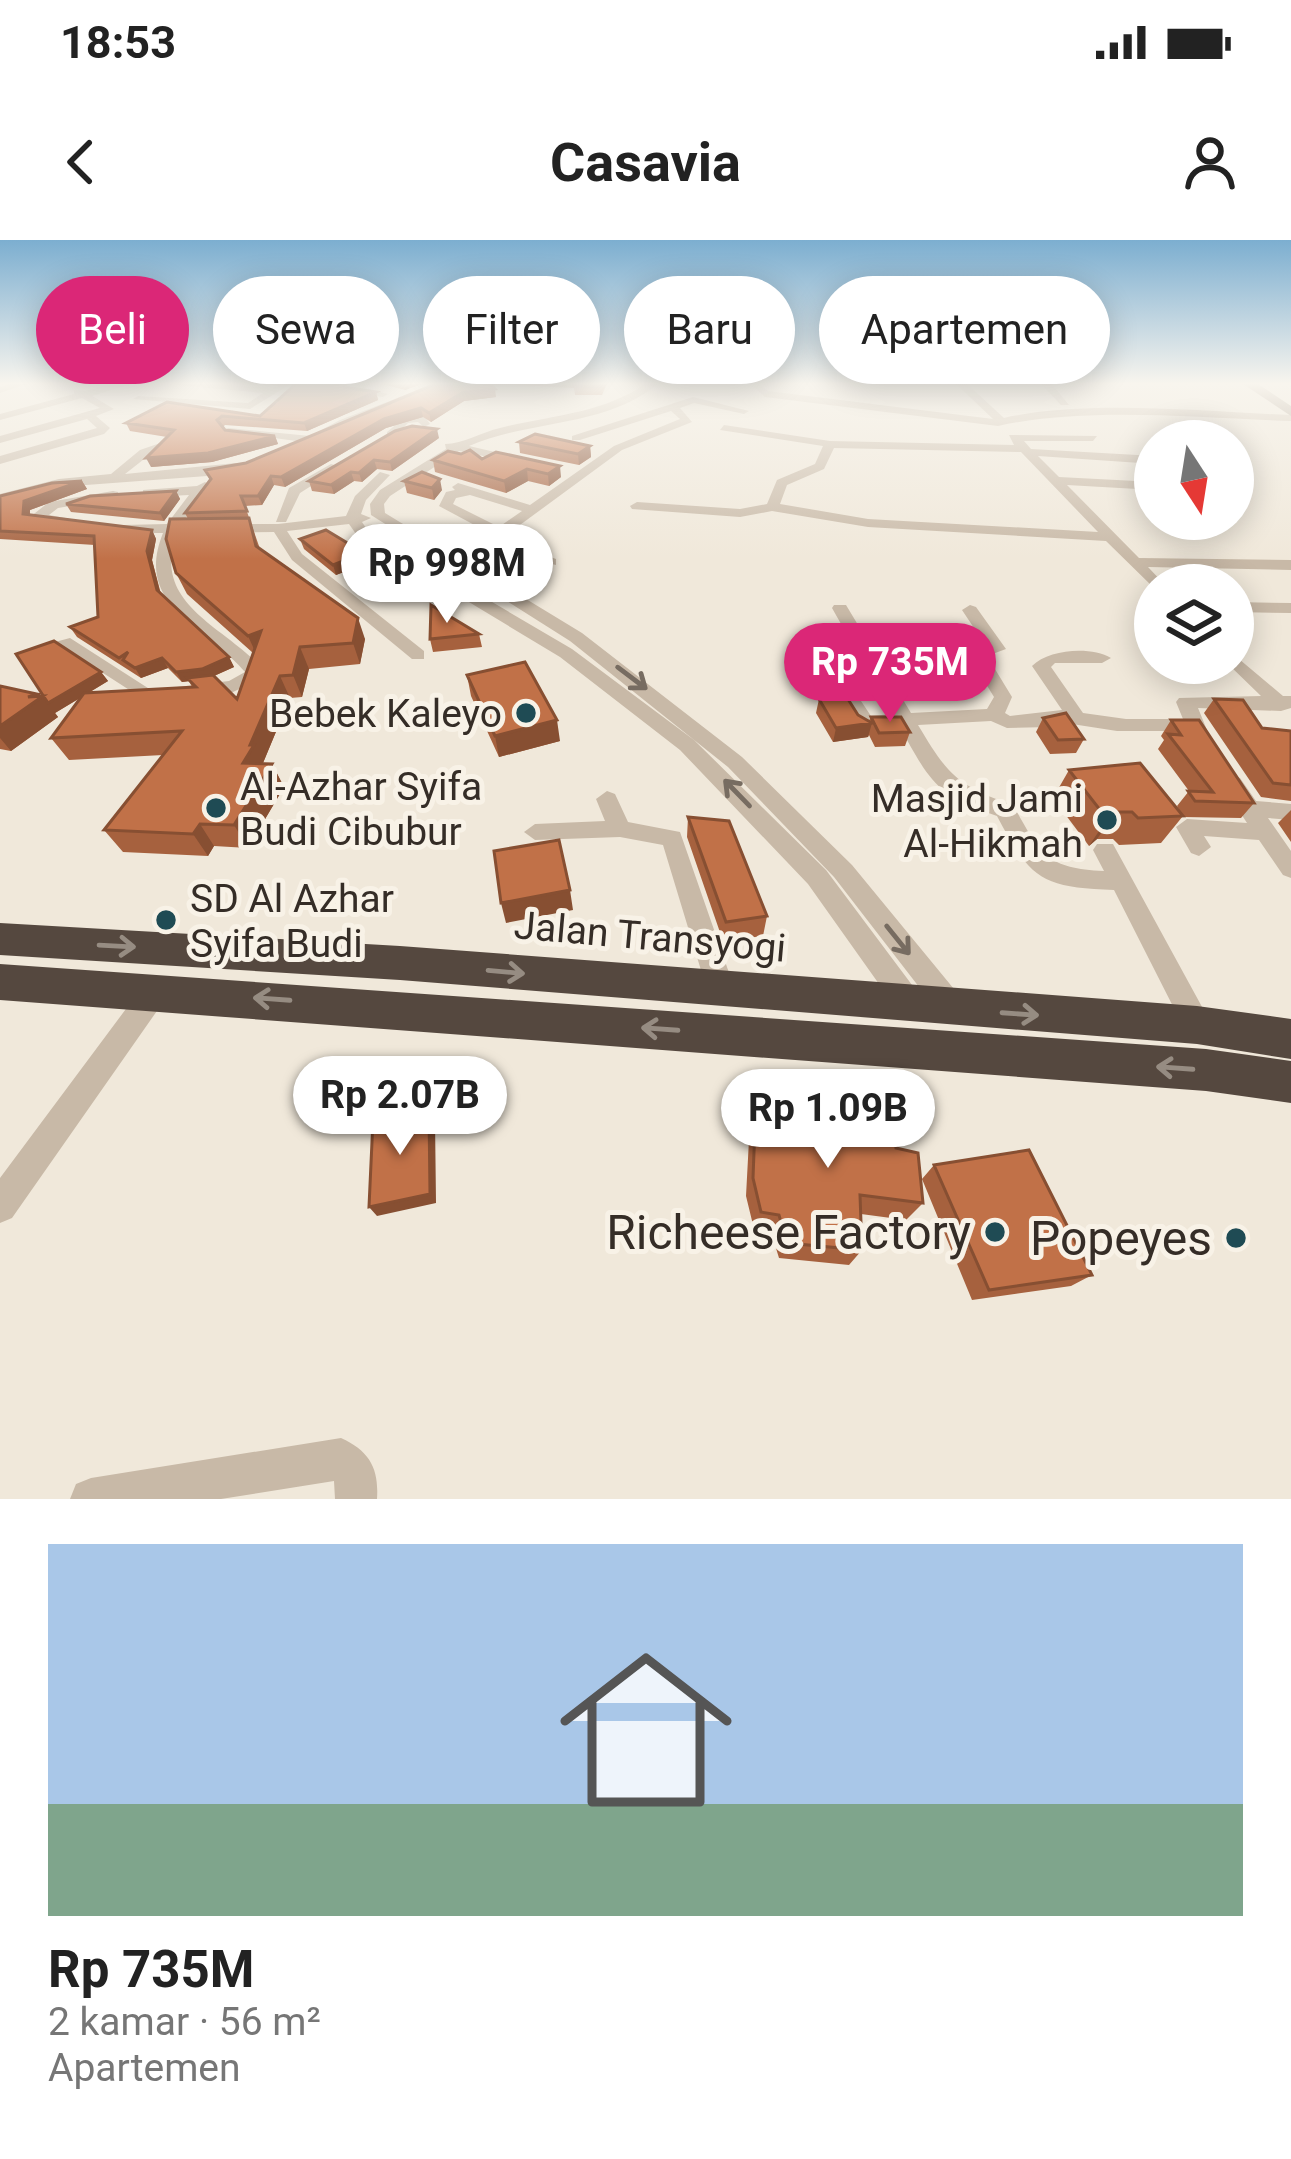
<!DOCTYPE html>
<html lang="id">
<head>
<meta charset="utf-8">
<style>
  body { margin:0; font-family:Roboto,sans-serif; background:#f2f2f2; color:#222; height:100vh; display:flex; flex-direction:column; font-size:45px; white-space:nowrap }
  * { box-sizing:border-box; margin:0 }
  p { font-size:39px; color:#767676 }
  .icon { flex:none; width:66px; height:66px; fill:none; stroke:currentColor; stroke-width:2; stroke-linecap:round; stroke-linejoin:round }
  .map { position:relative; height:1259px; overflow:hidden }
  .sheet { display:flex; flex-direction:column; background:#fff; flex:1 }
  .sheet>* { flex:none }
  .hud { position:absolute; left:36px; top:36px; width:1221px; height:108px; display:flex; gap:24px }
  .needle { width:78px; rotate:168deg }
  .fabs { position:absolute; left:1134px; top:180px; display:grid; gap:24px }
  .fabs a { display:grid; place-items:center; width:120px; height:120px; border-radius:50%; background:#fff; box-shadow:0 6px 30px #0003; font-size:60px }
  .price { position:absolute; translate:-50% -102px; padding:0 27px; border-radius:42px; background:#fff; color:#222; font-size:39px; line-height:78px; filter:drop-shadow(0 3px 6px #0008) }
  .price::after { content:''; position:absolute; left:50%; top:72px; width:36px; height:27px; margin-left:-18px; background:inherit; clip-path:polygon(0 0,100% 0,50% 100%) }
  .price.on { background:#db2777; color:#fff }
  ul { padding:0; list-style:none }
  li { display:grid; align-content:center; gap:24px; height:636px; padding:0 48px }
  li span { display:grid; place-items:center; height:372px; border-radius:0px; color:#555 }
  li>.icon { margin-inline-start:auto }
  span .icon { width:216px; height:216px; fill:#fffc; stroke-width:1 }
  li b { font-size:51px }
  .tag { padding:0 42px; border-radius:54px; background:#fff; box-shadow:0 6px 30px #0003; font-size:42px; line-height:108px }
  .tag.on { background:#db2777; color:#fff }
  .status { display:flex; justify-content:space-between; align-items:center; height:84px; padding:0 60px; background:#fff; direction:ltr }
  .status svg { height:33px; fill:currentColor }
  header { display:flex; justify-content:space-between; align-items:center; height:156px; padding:0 48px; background:#fff; font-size:54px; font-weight:700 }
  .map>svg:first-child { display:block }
</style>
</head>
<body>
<div class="status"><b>18:53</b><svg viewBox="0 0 49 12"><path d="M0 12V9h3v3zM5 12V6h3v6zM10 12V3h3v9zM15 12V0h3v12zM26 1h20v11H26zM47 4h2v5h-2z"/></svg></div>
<header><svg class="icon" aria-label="back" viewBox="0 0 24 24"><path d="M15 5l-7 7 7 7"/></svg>Casavia<svg class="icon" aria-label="person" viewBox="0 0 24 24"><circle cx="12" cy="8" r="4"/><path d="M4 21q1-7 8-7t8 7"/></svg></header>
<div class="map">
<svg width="1291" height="1259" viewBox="0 0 1291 1259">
  <rect width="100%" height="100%" fill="#f0e8da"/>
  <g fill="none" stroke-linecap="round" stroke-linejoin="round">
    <!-- street -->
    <path fill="#c8b9a7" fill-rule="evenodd" d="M16 142H32L0 153V147Z
      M120 142H137L92 156 114 169 96 176 110 188 104 194 0 224V216L97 188 87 179 0 203V196L100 168 82 158 0 180V174L74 154V150L85 151Z
      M184 142 272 148 282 142H294L250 169 133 159 138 156 248 163 263 153 175 145Z
      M361 142 370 144 364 148 388 154 383 157 350 152V148Z
      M439 142H454L348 184 311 203 223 191 229 188 310 196 340 180Z
      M648 142H660C607 188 531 179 469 206L533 221 527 225 459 211 390 256 384 264 385 273 582 393 742 517 852 625 963 760 967 769 963 778 953 781 943 778 834 637 728 527 570 401 371 275 370 264 380 250 446 209 445 204C463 204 482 192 500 188 551 175 604 174 648 142Z
      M954 142H965L1004 178C1086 159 1206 172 1291 175V181C1200 178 1086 166 998 186L765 157 754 147 759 144 768 151 993 179Z
      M1039 142H1050L1069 165H1061Z
      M693 157 749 171 744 174 694 163 680 168 692 182 622 210 509 293 534 311 556 319V325L524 317 495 296 439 266 446 252 455 250 452 247 458 243 530 265 614 206 680 179 671 171 580 200H572V196ZM470 255 522 271 499 287 453 264 456 258Z
      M405 177H425L430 184 424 187 418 182 408 183 395 196H387V192Z
      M724 185 830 201 1014 205 1009 195 1097 196 1093 201H1024L1031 209 1155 216V224L1038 216 1059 237 1155 242V250L1067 245 1139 318 1291 320V330L1148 327 1165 345H1155V349L1106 301 868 287 772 271 740 277 632 269 630 266 637 262 740 269 767 264 777 240 815 224 823 206 720 190ZM834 208 1021 212 1098 292 868 279 780 264 787 245 824 229Z
      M166 201 170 206 148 216 125 234 236 223 242 227 207 236 59 247 0 262V254L59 239 111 234 140 210Z
      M331 224 341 227 300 253 286 282H276L289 248Z
      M380 232 390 235 366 260 361 274 371 278 362 282 366 288 572 409 694 500 826 630 921 757 925 766 921 775 911 778 901 775 808 644 680 510 560 417 356 294 349 284 287 291 302 314 424 411V419H412L292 320 274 292 177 293C150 364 223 385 263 429L260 439 233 452 148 462 55 402 70 398 151 450 229 441 245 432C207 386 133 367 163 293H124L117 289 124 285 167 284 189 255 148 257 143 256V250L197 246 205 242 211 246 181 284H278L346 276 355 256Z
      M113 251 118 252V258L58 268 49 275 71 279V285L30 277 49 262Z
      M1233 362 1291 363V373L1233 372Z
      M834 365H846L911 473 987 469 994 457 967 413 986 406 962 370 970 365 976 367 1006 409 987 416 1012 457 1005 473 1010 476 1062 470 1032 426C1049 409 1091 406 1111 418L1102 423H1055L1051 427 1083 473 1126 479H1183L1176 462 1179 458 1261 456 1227 423H1233V414L1283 456H1291V468L1281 471 1198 468 1209 495 1199 501 1192 499 1187 491H1117L1059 482 1050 487 1007 488 991 481 918 485C948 535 957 546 1013 565 1040 613 1046 629 1104 631L1093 610 1097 604H1113L1207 776 1211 785 1207 794 1197 798 1187 794 1114 650C1041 647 1031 640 997 576 934 554 931 542 899 486H858L839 456 841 452H855L871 476 892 474 832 368Z
      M1232 536 1240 538 1256 561 1291 564V580L1268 578 1291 611V638L1283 635 1259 600 1204 596 1211 607 1199 616 1191 613 1176 587 1187 579 1247 583 1221 543Z
      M607 551 615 554 628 582 680 592 735 750 731 758 721 762 711 758 707 750 663 605 620 597 535 600 524 592 535 584 605 581 596 559Z
      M156 738 166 742 170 750 166 758 12 978 0 983V938L146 742Z
      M341 1198C370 1211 379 1229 377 1259H335L334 1241 221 1259H70L76 1244 91 1238Z"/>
    <!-- secondary -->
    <path fill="#9b8979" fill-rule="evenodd" d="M1240 142H1255L1291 166V176Z"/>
    <!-- highway -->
    <path fill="#55483f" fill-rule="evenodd" d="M0 683 400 706 1197 766 1291 779V819L1197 804 400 740 0 715Z
      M0 724 1206 809 1291 821V863L1206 851 0 760Z"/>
  </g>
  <!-- wall -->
  <path fill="#a6613e" d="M374 142H427L405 150Z
    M440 142H608L602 155H575L574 148 490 144 496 157 464 161 431 182 423 177 386 188 285 247 274 245 262 265 245 266 260 309 365 399 360 424 309 429 302 457 290 458 263 523 272 524 284 547 248 608 214 606 208 616 123 612 104 590 163 515 69 520 51 498 80 458 55 473 58 477 11 511 0 509V446L37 454 39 457 101 432 108 441 90 452 192 447 189 441 182 442 168 428 141 438 77 397 70 387 98 377 95 305 0 299V256L82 241 87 249 30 270V275L152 290 156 299 152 320 161 354 229 417 234 427 214 436 237 459 253 413 187 354 176 333 188 279 185 273 210 240 205 230 246 223Z
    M348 144 347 147 376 152 378 160 307 191 225 185 223 187 225 190 275 196 278 204 212 222 151 227 167 197 130 191 126 183 167 162 260 176Z
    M439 198 392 231 377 229 362 242 354 241 334 254 312 251 309 241Z
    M519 202 590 206 591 217 579 225 520 213Z
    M482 219 561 237 549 246 528 241 506 253 435 232 433 220Z
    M404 241 442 250 434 260 407 253Z
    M176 251 180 259 164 281 71 272 66 264Z
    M300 299 367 323 336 335 304 309Z
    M479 394 482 407 433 412 430 399Z
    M467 435 560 501 499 517 471 456Z
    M819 459 858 475 869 481 871 477 910 492 905 506 875 507 869 495 868 497 833 502 816 473Z
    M1214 459 1262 488 1291 491V561L1261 557 1204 473Z
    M1043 478 1084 499 1076 513 1050 514 1036 492Z
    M1171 480 1254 563 1241 578 1183 577 1177 566 1189 551 1158 509 1164 500 1161 496Z
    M1069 530 1183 576 1161 603 1119 605 1113 599H1097L1089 606 1053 558Z
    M1291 570V602L1278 583Z
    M688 577 767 676 763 696 723 701 687 597Z
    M756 860 896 908 923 963 906 980 861 974 862 1010 849 1025 779 1018 771 992 754 989 746 956 750 881Z
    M934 925 1092 1035 1071 1046 972 1060 922 939Z"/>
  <!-- shaded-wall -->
  <path fill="#874f32" d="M403 142H427L405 150Z
    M495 149 496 157 464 161 431 182 429 173 462 153Z
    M376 152 378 160 307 191 304 183Z
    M421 168 423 177 386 188 285 247 281 237 384 179Z
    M437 189 439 198 392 231 390 222Z
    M275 196 278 204 212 222 151 227 146 218Z
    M590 206 591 217 579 225 578 214Z
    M374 220 377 229 362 242 359 233Z
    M560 226 561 237 549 246 548 234Z
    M527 229 528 241 506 253 504 241Z
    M351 232 354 241 334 254 331 245Z
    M271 236 274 245 262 265 258 256Z
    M440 239 442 250 434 260 432 248Z
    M82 241 87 249 30 270 29 283 23 274 24 261Z
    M176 251 180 259 164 281 160 273Z
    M152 290 156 299 152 320 162 360 157 350 147 311Z
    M364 313 367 323 336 335 333 325Z
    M358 378 365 399 360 424 353 403Z
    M261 391 258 418 248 396Z
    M300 407 309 429 302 457 293 435Z
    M229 417 234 427 207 439 182 442 176 432Z
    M162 418 168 428 141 438 135 428Z
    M101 432 108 441 55 473 58 477 11 511 0 498V486L28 457 37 454 40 458Z
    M280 436 290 458 263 523 266 528 243 523Z
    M557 480 560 501 499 517 495 496Z
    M872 483 868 497 833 502 836 488Z
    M272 524 284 547 248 608 234 585Z
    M1116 572 1097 599 1089 606 1107 579Z
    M200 584 214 606 208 616 193 594Z
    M570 650 573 670 506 683 501 663Z
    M429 870 435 880 436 963 377 976 369 967Z"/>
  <!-- building -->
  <path fill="#c17148" stroke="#874f32" stroke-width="3" d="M298 142H345L344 147 376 152 304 183 222 176 217 180 225 190 275 196 208 213 146 218 174 190 126 183 167 162 260 176Z
    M440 142H488L495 149 462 153 429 173 421 168 384 179 281 237 271 236 258 256H241L247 271 185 273 211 239 205 230 246 223Z
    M576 142H604L602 147 574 146Z
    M412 186 437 189 390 222 374 220 359 233 351 232 331 245 309 241 395 191Z
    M535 194 590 206 578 214 519 202Z
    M470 210 482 219 496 212 560 226 548 234 527 229 504 241 433 220 448 211 461 214Z
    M422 232 440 239 432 248 404 241Z
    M82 241 24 261 23 274 152 290 147 311 157 350 229 417 202 429 176 432 162 418 135 428 123 420 128 412 119 418 70 387 98 377 94 296 0 291V256L52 243Z
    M176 251 160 273 66 264 90 256Z
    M249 278 256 306 358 378 353 403 300 407 293 435 280 436 250 505H254L243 523 272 524 234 585 200 584 193 594 104 590 182 491 51 498 84 453 196 447 187 438 213 435 237 459 261 391 248 396 176 333 166 299 170 279Z
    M326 290 364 313 333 325 300 299Z
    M431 365 479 394 430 399Z
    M54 401 101 432 48 463 16 414Z
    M525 422 557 480 495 496 467 435Z
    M0 446 37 454 28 457 43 456 0 486Z
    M846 456 858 475 872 483 836 488 819 459Z
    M1214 459 1243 460 1262 488 1291 491V545L1273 543Z
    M1066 473 1084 499 1058 500 1043 478Z
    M871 477H901L910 492 879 493Z
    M1171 480H1199L1254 563 1195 561 1188 551 1213 552 1168 494 1181 495Z
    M1140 523 1183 576 1138 578 1132 572H1116L1107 579 1069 530Z
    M688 577 729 581 767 676 726 682Z
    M559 600 570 650 501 663 494 611Z
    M756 860 894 878 896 908 918 913 923 963 860 955 862 1010 787 1003 779 975 761 972 753 938Z
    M429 870 430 954 369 967 373 880Z
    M1029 910 1092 1035 989 1050 934 925Z"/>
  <!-- one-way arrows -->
  <defs><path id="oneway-shaft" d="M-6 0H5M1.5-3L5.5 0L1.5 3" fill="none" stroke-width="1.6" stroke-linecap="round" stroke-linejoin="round" transform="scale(3)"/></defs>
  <g stroke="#776c61">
    <use href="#oneway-shaft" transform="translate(632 438) rotate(37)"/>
    <use href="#oneway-shaft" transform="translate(737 553) rotate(-134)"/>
    <use href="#oneway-shaft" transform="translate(898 700) rotate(51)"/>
  </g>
  <g stroke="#968c82">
    <use href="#oneway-shaft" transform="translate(117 706) rotate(3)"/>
    <use href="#oneway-shaft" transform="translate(506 732) rotate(5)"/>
    <use href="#oneway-shaft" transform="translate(272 759) rotate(-176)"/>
    <use href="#oneway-shaft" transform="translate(1020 774) rotate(4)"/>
    <use href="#oneway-shaft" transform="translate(660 789) rotate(-176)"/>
    <use href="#oneway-shaft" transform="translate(1175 828) rotate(-176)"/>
  </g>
  <!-- sky -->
  <linearGradient id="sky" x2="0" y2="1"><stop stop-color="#7caed0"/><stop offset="0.45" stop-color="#f8f5ee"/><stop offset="1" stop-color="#f8f5ee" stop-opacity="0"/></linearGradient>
  <rect width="1291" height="319" fill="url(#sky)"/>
  <!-- markers -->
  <g fill="#1f4b54" stroke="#f8f2e7" stroke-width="4.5">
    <circle cx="526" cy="473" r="12"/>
    <circle cx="216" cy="568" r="12"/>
    <circle cx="1107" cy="580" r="12"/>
    <circle cx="166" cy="680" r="12"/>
    <circle cx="995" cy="992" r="12"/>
    <circle cx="1236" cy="998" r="12"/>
  </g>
  <g text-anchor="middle" stroke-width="10" stroke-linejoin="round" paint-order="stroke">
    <!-- poi labels -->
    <g font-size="39" fill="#352d27" stroke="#f8f2e7" text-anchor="end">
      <text x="502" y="487">Bebek Kaleyo</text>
      <text x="240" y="560" text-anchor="start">Al-Azhar Syifa<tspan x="240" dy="45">Budi Cibubur</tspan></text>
      <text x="1083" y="572">Masjid Jami<tspan x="1083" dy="45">Al-Hikmah</tspan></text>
      <text x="190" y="672" text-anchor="start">SD Al Azhar<tspan x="190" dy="45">Syifa Budi</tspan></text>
    </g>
    <!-- street labels -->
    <g font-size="39" fill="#352d27" stroke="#f8f2e7">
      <text transform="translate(650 696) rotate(5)" y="14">Jalan Transyogi</text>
    </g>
    <!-- near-poi labels -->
    <g font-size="48" fill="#352d27" stroke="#f8f2e7" text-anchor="end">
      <text x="971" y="1009">Richeese Factory</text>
      <text x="1212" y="1015">Popeyes</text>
    </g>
  </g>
</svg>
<div class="fabs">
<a><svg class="needle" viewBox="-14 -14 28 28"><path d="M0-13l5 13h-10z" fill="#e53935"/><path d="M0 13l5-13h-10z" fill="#767676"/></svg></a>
<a><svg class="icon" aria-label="layers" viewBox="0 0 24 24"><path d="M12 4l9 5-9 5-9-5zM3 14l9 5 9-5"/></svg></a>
</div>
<b class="price" style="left:447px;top:386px">Rp 998M</b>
<b class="price on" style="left:890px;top:485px">Rp 735M</b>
<b class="price" style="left:400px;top:918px">Rp 2.07B</b>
<b class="price" style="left:828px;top:931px">Rp 1.09B</b>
<div class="hud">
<a class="tag on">Beli</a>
<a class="tag">Sewa</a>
<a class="tag">Filter</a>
<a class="tag">Baru</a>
<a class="tag">Apartemen</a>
</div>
</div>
<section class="sheet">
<ul>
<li><span style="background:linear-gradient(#a9c7e8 70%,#7fa58c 0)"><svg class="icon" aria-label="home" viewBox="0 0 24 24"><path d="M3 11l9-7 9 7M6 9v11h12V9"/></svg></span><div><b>Rp 735M</b><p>2 kamar · 56 m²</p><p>Apartemen</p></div></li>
</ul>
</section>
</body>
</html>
